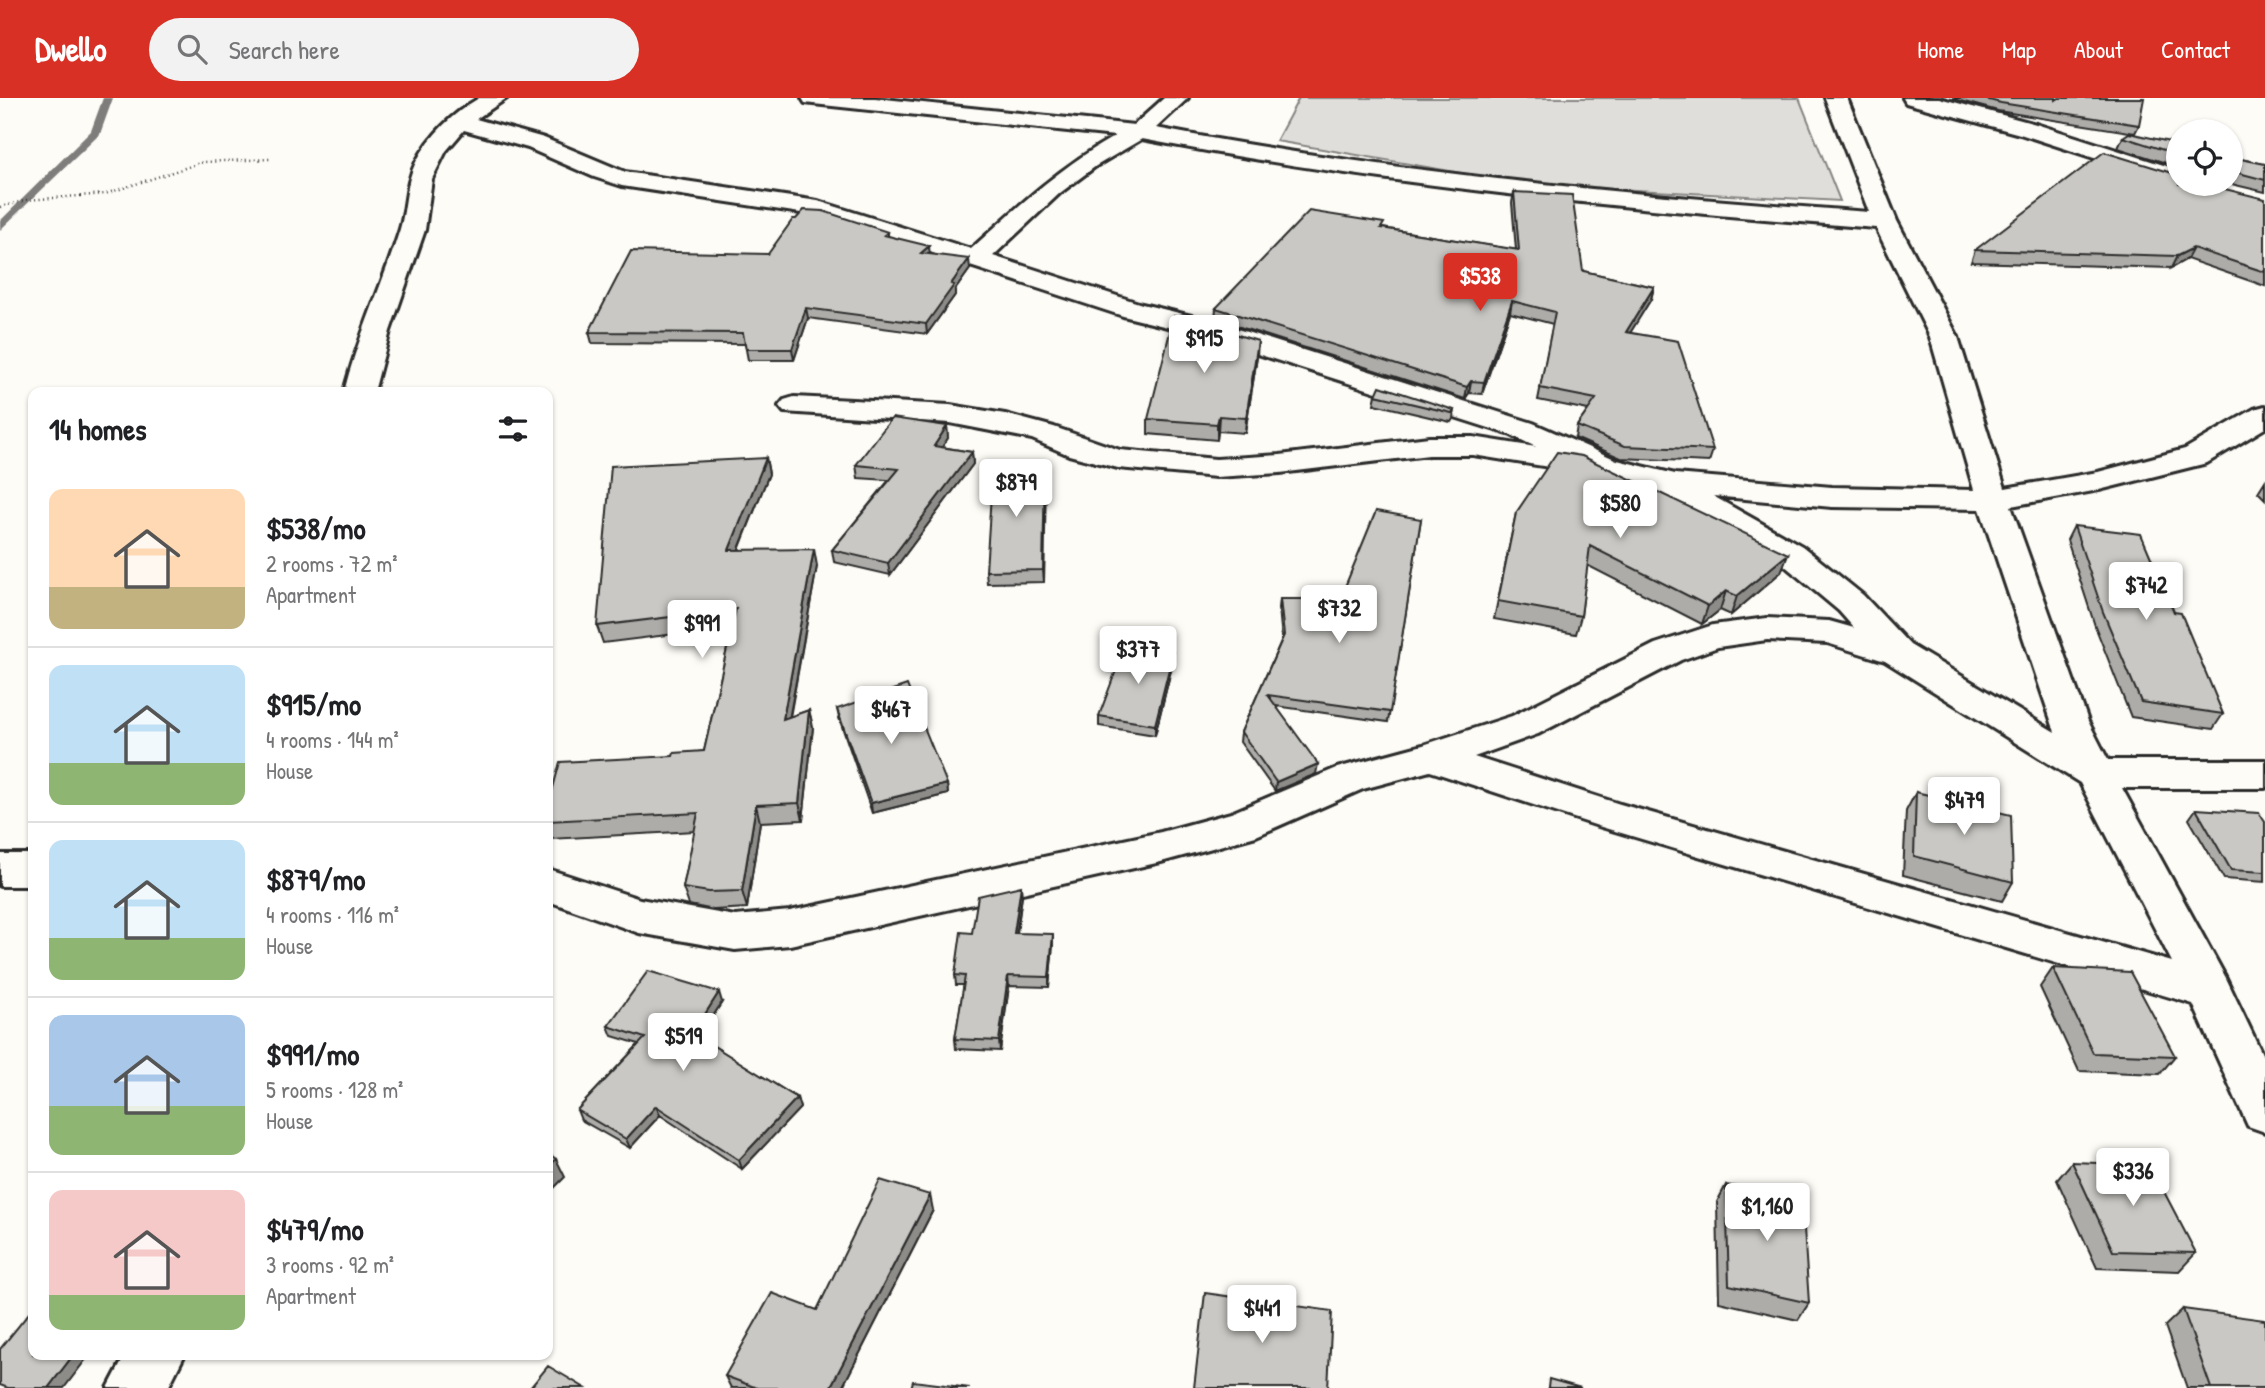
<!DOCTYPE html>
<html lang="en">
<head>
<meta charset="utf-8">
<style>
  body { margin:0; font-family:"Patrick Hand",sans-serif; background:#f2f2f2; color:#202124; height:100vh; display:flex; flex-direction:column; font-size:26px; white-space:nowrap }
  * { box-sizing:border-box; margin:0 }
  p { font-size:23px; color:#757577 }
  .icon { flex:none; width:38px; height:38px; fill:none; stroke:currentColor; stroke-width:2; stroke-linecap:round; stroke-linejoin:round }
  .map { position:relative; flex:1; overflow:hidden }
  .panel { position:absolute; left:28px; top:289px; width:525px; height:973px; display:flex; flex-direction:column; background:#fff; border-radius:14px; box-shadow:0 2px 5px #0004 }
  .panel>* { flex:none }
  .fabs { position:absolute; left:2166px; top:21px; display:grid; gap:14px }
  .fabs a { display:grid; place-items:center; width:77px; height:77px; border-radius:50%; background:#fff; box-shadow:0 2px 5px #0004; font-size:35px }
  .price { position:absolute; translate:-50% -60px; padding:0 16px; border-radius:7px; background:#fff; color:#222; font-size:23px; line-height:46px; filter:drop-shadow(0 2px 4px #0008) }
  .price::after { content:''; position:absolute; left:50%; top:42px; width:21px; height:16px; margin-left:-10px; background:inherit; clip-path:polygon(0 0,100% 0,50% 100%) }
  .price.current { background:#d93025; color:#fff }
  ul { padding:0; list-style:none }
  li { display:flex; align-items:center; gap:21px; height:175px; padding:0 21px }
  li+li { border-top:2px solid #e0e0e0 }
  li span { display:grid; place-items:center; flex:none; width:196px; height:140px; border-radius:14px; color:#555 }
  li>.icon { margin-inline-start:auto }
  span .icon { width:84px; height:84px; fill:#fffc; stroke-width:1 }
  li b { font-size:30px }
  h2 { display:flex; justify-content:space-between; align-items:center; height:84px; padding:0 21px; font-size:30px }
  header { display:flex; align-items:center; gap:42px; box-sizing:border-box; height:98px; padding:0 35px; background:#d93025; color:#fff }
  header strong { font-size:33px }
  nav { display:flex; gap:38px; margin-inline-start:auto; font-size:24px }
  .search { width:490px; height:63px; background:#f2f2f2; display:flex; align-items:center; gap:18px; box-sizing:border-box; padding:0 24px; border-radius:38px; color:#757577; font-size:26px }
  .map>svg:first-child { display:block }
</style>
</head>
<body>
<header>
<strong>Dwello</strong>
<div class="search"><svg class="icon" aria-label="search" viewBox="0 0 24 24"><circle cx="10" cy="10" r="6"/><path d="M15 15l6 6"/></svg>Search here</div>
<nav><a>Home</a><a>Map</a><a>About</a><a>Contact</a></nav>
</header>
<div class="map">
<svg width="2265" height="1290" viewBox="0 0 2265 1290">
  <rect width="100%" height="100%" fill="#fdfcf7"/>
  <filter id="ink" filterUnits="userSpaceOnUse"><feTurbulence type="fractalNoise" baseFrequency=".0143" numOctaves="2"/><feDisplacementMap in="SourceGraphic" scale="14" xChannelSelector="R" yChannelSelector="G"/><feConvolveMatrix kernelMatrix="1 2 1 2 8 2 1 2 1" color-interpolation-filters="sRGB"/></filter>
  <g filter="url(#ink)">
    <!-- green -->
    <path fill="#dfdeda" stroke="#858482" stroke-width="2" d="M1299 0H1799L1840 103 1525 86 1276 43Z"/>
    <g fill="none" stroke-linecap="round" stroke-linejoin="round">
      <!-- stream -->
      <path fill="#7e7d7b" fill-rule="evenodd" d="M103 0H113L100 36 0 132V123L91 33Z"/>
      <defs>
        <path id="minor" d="M479 0H507L476 21 544 40 625 74 818 103 971 151C1017 109 1060 69 1115 38L813 6 805 5 802 0H875L1134 27 1164 0H1188L1156 30C1392 75 1630 97 1869 114L1825 0H1847L1897 123 1958 239 2005 390 2098 374 2185 351 2254 311 2265 308V330L2207 365 2099 392 2011 408 2088 623 2108 662H2265V690H2122L2226 880 2265 962V1034L2248 1028 2193 906 1598 728 1430 673 1363 691 1256 738 1161 764 790 847 735 852 639 835 548 803V771L640 801 735 818 790 813 1161 734 1231 715 1337 670 1423 647 1512 618 1655 546 1713 527 1767 520 1829 523 1854 530 1839 513 1778 462 1653 390 1606 378 1473 357H1429L1280 375 1216 379 1118 370 1069 357 1032 341 950 325 784 314 779 308 784 302 794 299 950 307 1005 316 1054 329 1120 352 1216 361 1280 357 1429 339H1473L1536 349 1511 337 1192 235 1123 218 814 117 622 88 594 79 528 50 464 32 446 53 432 81 425 132 390 233 374 294H344C358 238 383 186 400 131 407 108 405 86 416 64 431 36 453 15 479 0ZM1142 41C1385 88 1630 111 1876 130L1930 239 1974 392 1832 389 1675 376 1617 362 1533 325 1212 223 1142 206 993 158 1060 95 1096 68ZM1713 398 1832 409 1980 411 2055 634 1910 547 1863 497 1802 448ZM1767 542 1827 545 1885 563 2080 685 2172 864 1620 706 1474 659 1538 636 1681 562 1718 549Z
          M1903 0H1939L2036 26 2179 72V86H2184L2171 85 2020 36 1906 5Z
          M0 756H33V788H0Z
          M126 1256H185L168 1290H108Z"/>
      </defs>
      <!-- minor casing -->
      <use href="#minor" stroke="#2b2b2b" stroke-width="6"/>
      <!-- path -->
      <path stroke="#2b2b2b" stroke-width="2.5" stroke-dasharray="1 3.5" stroke-linecap="butt" d="M0 109 27 102 105 96 203 64 270 61"/>
      <!-- minor -->
      <use href="#minor" fill="#fdfcf7" fill-rule="evenodd"/>
    </g>
    <!-- wall -->
    <path fill="#adaca9" stroke="#2b2b2b" stroke-width="2" d="M1953 0H2056V2L2139 27 2135 35 1998 13 1953 1Z
      M2123 39 2179 46V69L2118 50Z
      M2231 59 2265 66V94L2231 86Z
      M2179 86 2265 101V188L2187 161 2171 170 1971 164 1975 152Z
      M1514 94 1583 173 1654 189 1651 201 1630 234 1713 352 1709 364 1621 360 1575 340 1577 328 1588 312 1538 302 1553 226 1510 215 1482 296 1469 295 1465 301 1215 221 1216 210 1383 130 1516 152 1512 105Z
      M888 134V138L970 171 955 192V197L927 236 808 220 794 262H748L745 246 592 245 589 234 768 156Z
      M1257 259 1245 335 1218 333 1217 342 1148 336V321Z
      M1376 297 1454 312 1453 321 1451 324 1374 306Z
      M947 328 948 340 942 349 972 354 973 366 890 477 834 464 832 452 889 382 858 380 856 367Z
      M766 360 769 376 739 452 817 468 790 619 809 612 813 629 803 722 760 724 747 810 714 812 689 807 683 790 695 733 550 741 548 734V708L673 658 704 653 732 529 603 545 597 528Z
      M1045 372 1044 484 987 485 986 473Z
      M2265 383V401L2258 394Z
      M1516 415 1781 474 1731 517 1720 512 1702 526 1587 467 1581 518 1576 536 1494 521Z
      M1421 421 1388 624 1276 608 1316 676 1275 693 1240 644 1241 634 1282 541 1279 510 1280 501H1340Z
      M2074 428 2174 514 2223 616 2213 631 2131 619 2095 528 2067 442Z
      M1173 555V564L1155 637 1099 628V618Z
      M837 611 947 686 948 696 872 715 839 620Z
      M1916 694 2013 784 2002 803 1903 777 1906 713Z
      M2196 711 2265 724V784L2224 781 2189 721Z
      M1022 798 1017 835 1053 846 1049 889 1009 888 1000 953 956 951 955 941 964 887H956L955 877 972 835Z
      M2053 870 2175 958 2160 976 2079 973 2040 889Z
      M722 904 699 939 797 1000 800 1010 742 1071 660 1017 630 1050 581 1022 577 1012 639 946 612 938 608 928Z
      M2072 1064 2196 1155 2179 1173 2097 1170 2057 1082Z
      M1726 1087 1809 1205 1798 1222 1719 1204 1717 1104Z
      M933 1112 842 1290H731L725 1278 817 1212Z
      M2183 1211 2265 1290H2187L2165 1228Z"/>
    <!-- shaded-wall -->
    <path fill="#8d8c89" stroke="#2b2b2b" stroke-width="2" d="M929 148 930 158 921 155Z
      M2193 150 2187 161 2171 170 2177 158Z
      M969 161 970 171 955 192V197L927 236 926 226 951 186Z
      M1654 189 1651 201 1624 245 1626 234Z
      M1512 203 1510 215 1482 296 1484 284Z
      M806 210 808 220 794 262 792 251Z
      M1258 243 1257 259 1245 335 1246 320Z
      M1471 283 1469 295 1465 301 1467 289Z
      M1219 318 1218 333 1217 342V326Z
      M947 328 948 340 935 360 934 348Z
      M972 354 973 366 890 477 888 465Z
      M766 360 769 376 732 468 729 452Z
      M1045 372 1046 384 1044 484 1043 472Z
      M814 451 817 468 786 638 783 621Z
      M1788 456 1781 474 1731 517 1737 498Z
      M1726 493 1720 512 1702 526 1708 508Z
      M1173 555V564L1155 637V627Z
      M809 612 813 629 803 722 799 705Z
      M1318 666 1316 676 1275 693 1276 684Z
      M947 686 948 696 872 715 871 705Z
      M756 707 760 724 747 810 742 793Z
      M1021 788 1022 798 1015 845 1014 835Z
      M1053 836V846L1049 889V879Z
      M1008 878 1009 888 1000 953 999 943Z
      M719 894 722 904 696 945 693 935Z
      M797 1000 800 1010 742 1071 739 1062Z
      M656 1008 660 1017 630 1050 626 1041Z
      M556 1061 565 1079 548 1096V1069Z
      M930 1097 933 1112 842 1290H830Z
      M74 1256H90L64 1290H48Z"/>
    <!-- building -->
    <path fill="#c9c8c4" stroke="#2b2b2b" stroke-width="2" d="M1981 0H2056V2L2059 0H2144L2139 27 2001 5Z
      M2129 35 2179 46V57L2123 39Z
      M2104 54 2179 77V86H2205L2265 101V174L2193 150 2177 158 1975 152Z
      M2231 59 2265 66V82L2231 73Z
      M1514 94 1572 97 1583 173 1654 189 1626 234 1678 243 1713 352 1625 348 1577 328 1596 301 1540 290 1555 214 1512 203 1484 284 1471 283 1467 289 1216 210 1309 113 1384 125 1381 130 1519 152Z
      M804 112 823 113 888 134 884 137 929 148 921 155 969 161 951 186 954 187 926 226 806 210 792 251H746L743 235 589 234 631 153 768 156 793 121H796Z
      M1174 218 1258 243 1246 320 1219 318 1217 326 1148 321Z
      M1380 288 1454 312 1452 315 1376 297Z
      M892 320 947 328 934 348 972 354 888 465 832 452 899 371 856 367Z
      M1557 354 1582 358 1788 456 1737 498 1726 493 1708 508 1590 448 1581 518 1498 503 1516 415Z
      M766 360 729 452 814 451 783 621 809 612 799 705 756 707 742 793 709 794 683 790 698 715 548 723V708L560 664 673 658 674 655 704 653 736 511 597 528 611 368Z
      M993 365 1045 372 1043 472 986 473Z
      M1376 413 1421 421 1390 614 1268 597 1318 666 1276 684 1241 634 1284 537 1280 501H1340Z
      M2074 428 2141 436 2174 514 2181 515 2223 616 2141 604 2103 514Z
      M1125 548 1173 555 1155 627 1099 618Z
      M907 587 947 686 871 705 837 611Z
      M1916 694 2011 717 2013 784 1914 758Z
      M2196 711 2259 715 2265 724V774L2231 772Z
      M1021 788 1014 835 1053 836 1049 879 1008 878 999 943 955 941 965 878 955 877 961 834 972 835 978 798Z
      M2053 870 2130 874 2175 958 2093 955Z
      M648 873 719 894 693 935 797 1000 739 1062 656 1008 626 1041 577 1012 645 940 608 928Z
      M548 1055 556 1061 548 1069Z
      M2072 1064 2150 1067 2196 1155 2113 1153Z
      M880 1082 930 1097 830 1290H757L725 1278 772 1195 817 1212Z
      M1726 1087 1802 1101 1809 1205 1729 1187Z
      M1205 1195 1332 1213 1328 1290H1194Z
      M33 1210V1256H74L48 1290H8L0 1287V1251Z
      M2183 1211 2265 1222V1290H2211Z
      M548 1268 585 1290H530Z
      M1549 1281 1581 1290H1548Z
      M913 1283 970 1290H911Z"/>
  </g>
</svg>
<div class="fabs">
<a><svg class="icon" aria-label="locate" viewBox="0 0 24 24"><circle cx="12" cy="12" r="6"/><path d="M12 2v4M12 18v4M2 12h4M18 12h4"/></svg></a>
</div>
<b class="price current" style="left:1480px;top:215px">$538</b>
<b class="price" style="left:1204px;top:277px">$915</b>
<b class="price" style="left:1016px;top:421px">$879</b>
<b class="price" style="left:1620px;top:442px">$580</b>
<b class="price" style="left:2146px;top:524px">$742</b>
<b class="price" style="left:1339px;top:547px">$732</b>
<b class="price" style="left:702px;top:562px">$991</b>
<b class="price" style="left:1138px;top:588px">$377</b>
<b class="price" style="left:891px;top:648px">$467</b>
<b class="price" style="left:1964px;top:739px">$479</b>
<b class="price" style="left:683px;top:975px">$519</b>
<b class="price" style="left:2133px;top:1110px">$336</b>
<b class="price" style="left:1767px;top:1145px">$1,160</b>
<b class="price" style="left:1262px;top:1247px">$441</b>
<section class="panel">
<h2>14 homes<svg class="icon" aria-label="filters" viewBox="0 0 24 24"><path d="M4 7h16M4 17h16"/><circle cx="9" cy="7" r="2"/><circle cx="15" cy="17" r="2"/></svg></h2>
<ul>
<li><span style="background:linear-gradient(#ffd9b3 70%,#c2b280 0)"><svg class="icon" aria-label="home" viewBox="0 0 24 24"><path d="M3 11l9-7 9 7M6 9v11h12V9"/></svg></span><div><b>$538/mo</b><p>2 rooms · 72 m²</p><p>Apartment</p></div></li>
<li><span style="background:linear-gradient(#bfe0f5 70%,#8fb573 0)"><svg class="icon" aria-label="home" viewBox="0 0 24 24"><path d="M3 11l9-7 9 7M6 9v11h12V9"/></svg></span><div><b>$915/mo</b><p>4 rooms · 144 m²</p><p>House</p></div></li>
<li><span style="background:linear-gradient(#bfe0f5 70%,#8fb573 0)"><svg class="icon" aria-label="home" viewBox="0 0 24 24"><path d="M3 11l9-7 9 7M6 9v11h12V9"/></svg></span><div><b>$879/mo</b><p>4 rooms · 116 m²</p><p>House</p></div></li>
<li><span style="background:linear-gradient(#a9c7e8 65%,#8fb573 0)"><svg class="icon" aria-label="home" viewBox="0 0 24 24"><path d="M3 11l9-7 9 7M6 9v11h12V9"/></svg></span><div><b>$991/mo</b><p>5 rooms · 128 m²</p><p>House</p></div></li>
<li><span style="background:linear-gradient(#f6c9c9 75%,#8fb573 0)"><svg class="icon" aria-label="home" viewBox="0 0 24 24"><path d="M3 11l9-7 9 7M6 9v11h12V9"/></svg></span><div><b>$479/mo</b><p>3 rooms · 92 m²</p><p>Apartment</p></div></li>
</ul>
</section>
</div>
</body>
</html>
